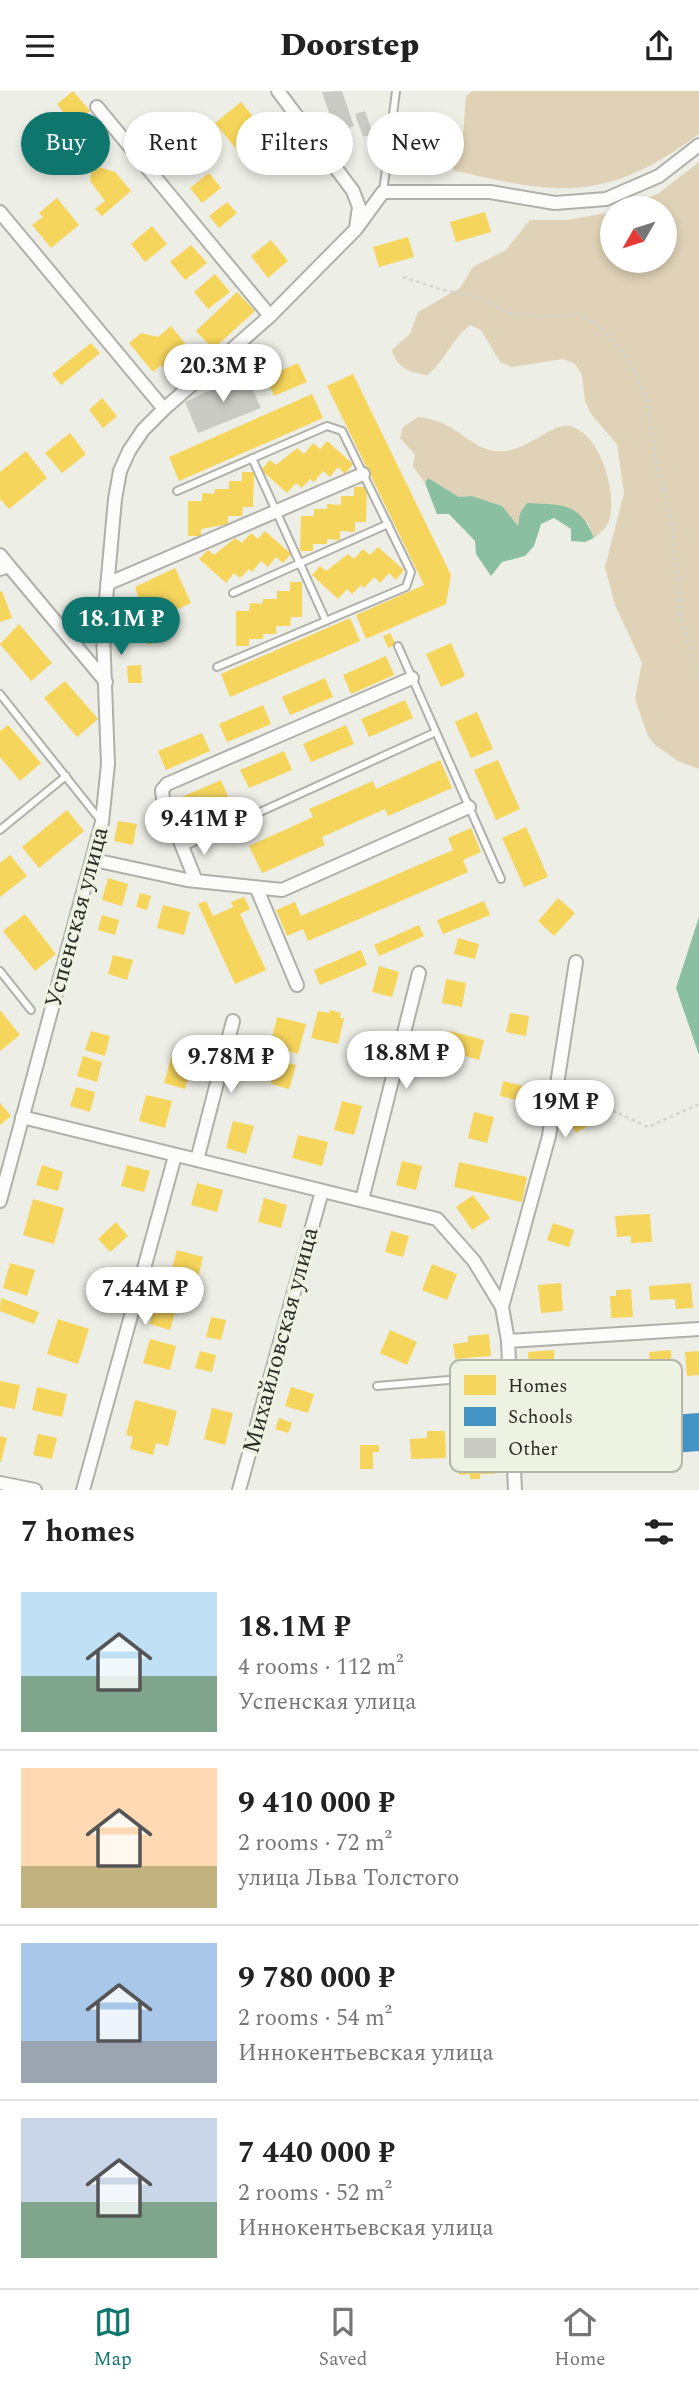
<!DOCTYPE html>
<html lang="en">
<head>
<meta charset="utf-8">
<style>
  body { margin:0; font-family:Spectral,serif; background:#f2f2f2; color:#222; height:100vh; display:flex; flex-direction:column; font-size:26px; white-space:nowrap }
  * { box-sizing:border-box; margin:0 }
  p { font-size:23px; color:#767676 }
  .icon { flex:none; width:38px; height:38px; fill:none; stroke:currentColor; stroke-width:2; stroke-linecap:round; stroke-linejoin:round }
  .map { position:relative; height:1399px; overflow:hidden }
  .panel { display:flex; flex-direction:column; background:#fff; flex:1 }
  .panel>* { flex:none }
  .top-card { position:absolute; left:21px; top:21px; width:658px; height:63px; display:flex; gap:14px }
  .needle { width:46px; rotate:231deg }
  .controls { position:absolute; left:600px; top:105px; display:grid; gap:14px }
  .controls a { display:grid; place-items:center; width:77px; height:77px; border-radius:50%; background:#fff; box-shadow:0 4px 10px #0003; font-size:35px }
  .price { position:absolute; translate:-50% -60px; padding:0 16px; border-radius:24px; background:#fff; color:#222; font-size:23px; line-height:46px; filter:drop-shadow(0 2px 4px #0008) }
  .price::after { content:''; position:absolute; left:50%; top:42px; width:21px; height:16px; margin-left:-10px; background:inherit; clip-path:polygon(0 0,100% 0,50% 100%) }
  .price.selected { background:#0f766e; color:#fff }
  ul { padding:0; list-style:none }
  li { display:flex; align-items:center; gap:21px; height:175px; padding:0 21px }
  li+li { border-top:2px solid #e0e0e0 }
  li span { display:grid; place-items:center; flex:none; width:196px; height:140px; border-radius:0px; color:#555 }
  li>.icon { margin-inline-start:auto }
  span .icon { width:84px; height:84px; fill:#fffc; stroke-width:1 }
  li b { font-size:30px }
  h2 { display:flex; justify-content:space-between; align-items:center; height:84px; padding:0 21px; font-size:30px }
  .chip { padding:0 24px; border-radius:32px; background:#fff; box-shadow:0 4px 10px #0003; font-size:24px; line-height:63px }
  .chip.selected { background:#0f766e; color:#fff }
  header { display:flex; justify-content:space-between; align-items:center; height:91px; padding:0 21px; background:#fff; font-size:32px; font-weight:800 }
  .dock { display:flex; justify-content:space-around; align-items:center; height:98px; border-top:2px solid #e0e0e0; background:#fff; font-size:19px; color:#767676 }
  .dock a { display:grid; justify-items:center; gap:4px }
  .dock .selected { color:#0f766e }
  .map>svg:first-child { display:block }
</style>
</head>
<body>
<header><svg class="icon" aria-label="menu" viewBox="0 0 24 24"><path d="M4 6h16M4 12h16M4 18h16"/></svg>Doorstep<svg class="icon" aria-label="share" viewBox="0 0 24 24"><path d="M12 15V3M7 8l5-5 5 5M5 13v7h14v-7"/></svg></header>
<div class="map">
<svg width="699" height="1399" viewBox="0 0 699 1399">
  <rect width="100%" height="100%" fill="#edeee6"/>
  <!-- green -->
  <path fill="#dfd2b6" d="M472 0H699V43C607 111 560 105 453 79L454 66 463 43 466 5Z
    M699 71V678L678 670 655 654 648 645 635 608 642 572 615 514 605 476 624 402 617 353 591 323 585 310 582 284 575 273 564 268 511 276 500 271 481 239 470 234C452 248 445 269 428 284 410 282 397 277 392 259L410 243 418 221 460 197 473 176 506 159 530 129H568L612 121V170H665V117H626L659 102Z
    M418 326C456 329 467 356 495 360 524 364 551 331 569 335 600 341 616 399 610 426 608 435 602 441 594 447L588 432 537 413 527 412 518 436 502 415 472 405 459 406 428 387 425 392 413 375 415 364 400 347 403 336Z"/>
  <!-- water -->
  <path fill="#8ac0a1" d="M428 387 459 406 472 405 502 415 518 435 520 422 527 412C561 414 579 410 594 447L585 451 571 450V438L554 427 541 433 534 455 525 465 502 471 491 485 476 463 475 450 449 423H437L425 392Z
    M699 826V964L676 897Z"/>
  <!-- homes -->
  <path fill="#f6d55c" d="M73 0 90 20 73 34 57 13Z
    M241 11 272 49 246 70 215 32Z
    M99 76 115 81 131 100 102 125 95 118 105 110 90 90 91 82Z
    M209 82 221 97 202 112 190 97Z
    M57 107 79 134 51 157 32 134 43 126 39 122Z
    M227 111 237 122 219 137 209 125Z
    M485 121 491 141 456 151 450 131Z
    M152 135 167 153 145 171 131 153Z
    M408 146 414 166 379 176 373 156Z
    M271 149 288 170 268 187 251 165Z
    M191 154 207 172 185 189 170 171Z
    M215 183 230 201 208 218 194 201Z
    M237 201 255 220 213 258 196 240Z
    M171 235 191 260 166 280 161 274 153 281 129 252 141 242 158 246Z
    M91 252 100 262 61 294 52 283Z
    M298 272 307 291 274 305 266 286Z
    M353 283 451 484 446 513 366 548 356 524 424 494 327 295Z
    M312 303 323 327 179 390 169 366Z
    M102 307 117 325 103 337 89 319Z
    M70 342 86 363 62 382 45 362Z
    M327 350 353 373 345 383 338 376 330 386 323 380 314 391 310 388 302 397 296 392 287 402 261 379 270 369 276 374 297 357 304 363 313 352 320 358Z
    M26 360 47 387 9 418 0 408V381Z
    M242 381H254L253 416H243L242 425H228V433L201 438V445H188V410H202V402L214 403 215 398H229V390H242Z
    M354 396H367L366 431H355V441L340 440V449L327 448V453H313V460H300L301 425H314V418H327V413L341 414V405H354Z
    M265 440 291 463 283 472 276 466 268 476 261 470 252 481 249 478 240 487 234 482 226 492 199 468 208 459 214 464 235 447 242 452 251 442 258 448Z
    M378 456 404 479 396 489 389 482 380 492 374 486 364 497 361 494 352 503 347 498 338 508 312 484 320 475 326 480 348 463 354 468 363 458 370 464Z
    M175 477 191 512 145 533H138L134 523 142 517 135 496Z
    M290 491H302V526H291L290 535H276V543H263V548H249V555H236V520H249L250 512 262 513 263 508H277V500H290Z
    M2 500 12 527 0 531V501Z
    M350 527 360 550 230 606 221 583Z
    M164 531 170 544 148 554 142 541Z
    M19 533 52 572 31 590 0 553Z
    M390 542 396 554 388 557 383 545Z
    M451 552 465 585 441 596 426 563Z
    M386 565 394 584 351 603 343 584Z
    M141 574 142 592H128L127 575Z
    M325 587 333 606 290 624 282 606Z
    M65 590 98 628 77 646 44 607Z
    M405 609 413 627 369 646 361 628Z
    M263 614 271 633 227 651 219 633Z
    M477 621 493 658 471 667 455 631Z
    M8 634 41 672 20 690 0 666V640Z
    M346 634 354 653 311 671 303 653Z
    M202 642 210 660 166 679 158 660Z
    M284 660 292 679 249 697 240 679Z
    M440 669 452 697 388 725 385 718 322 746 325 754 262 782 249 755 313 726 309 718 373 690 376 698Z
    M498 669 520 718 496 729 474 679Z
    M221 689 229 708 186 726 177 708Z
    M67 719 84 740 39 777 22 756Z
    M118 730 137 733 133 754 114 750Z
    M526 736 548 786 524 796 502 747Z
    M471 737 481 761 463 769 468 781 308 850 303 838 287 845 276 819 295 811 301 825 453 759 448 747Z
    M10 764 27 785 0 806V772Z
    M108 787 128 793 122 815 102 809Z
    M140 802 151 805 147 819 136 816Z
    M244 806 250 818 240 823 266 879 235 893 198 813 206 810 213 825 233 816 231 811Z
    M558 807 575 822 554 845 538 830Z
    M484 810 490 824 443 843 437 829Z
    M163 814 190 821 184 844 157 837Z
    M25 823 56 863 35 880 3 840Z
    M102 824 119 829 115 844 98 839Z
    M419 834 424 845 379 865 374 854Z
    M458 847 479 853 475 868 454 863Z
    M361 859 367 874 320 894 314 879Z
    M113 864 133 869 127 889 108 883Z
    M379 875 399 881 392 906 372 901Z
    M446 888 466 892 462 916 442 912Z
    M0 919 20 944 0 960Z
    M330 919 341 922 340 927H344L338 953 311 947 318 920 329 922Z
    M510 922 529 925 526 945 506 941Z
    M277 926 306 933 298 963 270 955Z
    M91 940 110 945 105 965 85 959Z
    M450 940 484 949 479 969 444 959Z
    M172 963 193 968 185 998 164 992Z
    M83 965 102 971 97 991 77 985Z
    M277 969 296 974 289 998 271 993Z
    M503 990 524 995 521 1010 500 1005Z
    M76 996 95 1001 90 1021 70 1015Z
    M146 1004 172 1010 165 1037 139 1030Z
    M342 1010 362 1015 354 1044 334 1039Z
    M0 1012 11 1025 0 1034Z
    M474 1021 494 1026 487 1052 468 1047Z
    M585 1021 591 1033 576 1042 570 1030Z
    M233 1030 254 1035 246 1063 226 1057Z
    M298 1044 328 1051 322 1075 292 1067Z
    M402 1070 422 1075 416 1099 396 1094Z
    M459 1071 527 1086 522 1111 454 1096Z
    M42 1074 63 1081 58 1100 36 1094Z
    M127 1074 150 1080 144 1101 121 1095Z
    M197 1092 223 1099 217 1121 191 1114Z
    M473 1104 490 1127 472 1139 456 1116Z
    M264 1107 287 1114 281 1137 258 1131Z
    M33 1108 64 1117 54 1153 23 1144Z
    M650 1123 652 1151 631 1152V1145L617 1146 615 1125Z
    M116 1131 128 1145 110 1161 98 1148Z
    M553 1132 574 1139 569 1156 547 1149Z
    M391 1140 409 1145 403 1166 385 1161Z
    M177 1159 203 1166 198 1188 171 1181Z
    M10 1172 35 1179 27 1205 3 1197Z
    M432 1173 457 1183 447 1209 422 1199Z
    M561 1192 563 1220 541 1222 538 1194Z
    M691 1192 693 1217 676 1218 675 1208 650 1209 649 1195Z
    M631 1198 633 1226 611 1227 610 1205H616V1199Z
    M1 1207 39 1221 34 1233 0 1220Z
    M156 1209 177 1214 170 1239 150 1233Z
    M211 1226 226 1229 221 1249 206 1246Z
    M58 1228 89 1238 78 1273 47 1263Z
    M390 1239 417 1251 407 1274 380 1262Z
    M489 1243 491 1265 455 1268 453 1253 468 1251V1245Z
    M150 1248 176 1255 170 1279 143 1272Z
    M554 1259V1319H529L528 1261Z
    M671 1259 672 1286 651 1287 649 1261Z
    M200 1260 216 1264 212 1281 195 1277Z
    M699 1260V1284L687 1285 685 1261Z
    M0 1290 20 1294 15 1318 0 1315Z
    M37 1296 67 1303 62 1326 32 1319Z
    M291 1296 314 1303 308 1322 285 1315Z
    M135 1309 177 1320 168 1355 156 1352 153 1364 130 1358 133 1346 126 1344Z
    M212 1317 233 1322 225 1354 204 1348Z
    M279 1327 292 1332 288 1342 275 1338Z
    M427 1340H445L446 1367 411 1368 410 1348 427 1347Z
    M38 1343 57 1347 52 1368 33 1364Z
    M0 1345 7 1347 1 1371H0Z
    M360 1354H379V1361H373V1378H360Z
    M495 1370V1383H480V1388H470V1383L459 1384 458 1371Z"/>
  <!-- schools -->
  <path fill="#4393c3" d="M699 1322V1360L660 1363 657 1325Z"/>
  <!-- building -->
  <path fill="#cbcbc5" d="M342 0 354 35 336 42 322 1Z
    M365 20 373 43 363 46 355 23Z
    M246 283 261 317 198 342 185 311Z"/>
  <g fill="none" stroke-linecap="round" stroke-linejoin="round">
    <defs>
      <path id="lane" d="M383 101 396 0
        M252 367 326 530
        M177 400 327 335 342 340 411 481 406 496 217 576
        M233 502 388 433
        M398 555 501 788
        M0 603 101 730
        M0 739 66 685
        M183 756 436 641
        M0 880 31 919
        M377 1295 508 1284"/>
      <path id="street" d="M278 0 353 100 359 116 356 137
        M97 16 270 225
        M0 121 164 318
        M0 464 9 475
        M0 478 9 475 106 591
        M107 493 363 383
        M94 769 187 789 282 799 469 716
        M196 790 163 708 162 699 167 693 412 587
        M257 798 297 894
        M22 1026 437 1128 474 1170 502 1216 508 1250 515 1399
        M197 1069 233 930
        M362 1109 419 882
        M0 1110 102 731 108 673 103 542 115 408 120 380 129 360 143 339 164 318 270 225 356 138 383 101H490L555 112 606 108 659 85 699 54
        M502 1216 549 1045 576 871
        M508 1250 699 1238
        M0 1392 35 1399
        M83 1399 175 1065
        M239 1399 322 1100"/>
    </defs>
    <!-- lane casing -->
    <use href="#lane" stroke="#afb0aa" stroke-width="10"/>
    <!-- street casing -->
    <use href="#street" stroke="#afb0aa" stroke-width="16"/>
    <!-- path -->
    <path stroke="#d3d4d1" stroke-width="2.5" stroke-dasharray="3.5 3.5" stroke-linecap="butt" d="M403 186 443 199 478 206 509 222 548 226 578 223 600 235 624 263 647 306 656 369 672 432 680 522 699 590
      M568 999 648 1036 699 1013"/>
    <!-- lane -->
    <use href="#lane" stroke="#fcfcfb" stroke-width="6"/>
    <!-- street -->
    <use href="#street" stroke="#fcfcfb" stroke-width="12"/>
  </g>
  <g text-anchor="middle" stroke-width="7" stroke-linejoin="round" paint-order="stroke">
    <!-- street labels -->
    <g font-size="24" fill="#2a2c26" stroke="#eef2e3">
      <text transform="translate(76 826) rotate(-75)" y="8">Успенская улица</text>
      <text transform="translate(280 1249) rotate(-75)" y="8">Михайловская улица</text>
    </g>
  </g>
  <!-- legend -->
  <rect x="450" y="1269" width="232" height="112" rx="10" fill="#eef2e3" stroke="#b3b7aa" stroke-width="2"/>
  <rect x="464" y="1284" width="32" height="20" fill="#f6d55c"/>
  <rect x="464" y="1316" width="32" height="19" fill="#4393c3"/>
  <rect x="464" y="1347" width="32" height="20" fill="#cbcbc5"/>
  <g font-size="19" fill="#2a2c26">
    <text x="508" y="1301">Homes</text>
    <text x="508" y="1332">Schools</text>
    <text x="508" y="1364">Other</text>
  </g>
</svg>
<div class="controls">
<a><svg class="needle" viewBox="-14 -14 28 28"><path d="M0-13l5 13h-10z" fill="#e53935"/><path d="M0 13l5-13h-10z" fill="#767676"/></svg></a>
</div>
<b class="price" style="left:223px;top:313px">20.3M ₽</b>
<b class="price selected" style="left:121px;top:566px">18.1M ₽</b>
<b class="price" style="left:204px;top:766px">9.41M ₽</b>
<b class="price" style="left:406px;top:1000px">18.8M ₽</b>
<b class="price" style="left:231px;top:1004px">9.78M ₽</b>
<b class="price" style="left:565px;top:1049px">19M ₽</b>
<b class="price" style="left:145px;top:1236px">7.44M ₽</b>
<div class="top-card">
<a class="chip selected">Buy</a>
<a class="chip">Rent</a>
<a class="chip">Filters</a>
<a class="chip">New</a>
</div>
</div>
<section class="panel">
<h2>7 homes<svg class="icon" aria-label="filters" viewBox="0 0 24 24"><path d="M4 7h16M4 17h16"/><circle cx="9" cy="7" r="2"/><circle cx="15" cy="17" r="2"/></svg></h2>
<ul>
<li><span style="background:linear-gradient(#bfe0f5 60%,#7fa58c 0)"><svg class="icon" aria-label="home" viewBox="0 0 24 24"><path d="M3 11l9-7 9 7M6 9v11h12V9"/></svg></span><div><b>18.1M ₽</b><p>4 rooms · 112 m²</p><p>Успенская улица</p></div></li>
<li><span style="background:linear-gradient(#ffd9b3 70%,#c2b280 0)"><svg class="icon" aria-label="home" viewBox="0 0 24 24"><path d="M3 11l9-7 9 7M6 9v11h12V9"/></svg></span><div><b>9 410 000 ₽</b><p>2 rooms · 72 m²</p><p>улица Льва Толстого</p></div></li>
<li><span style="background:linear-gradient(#a9c7e8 70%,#9aa5b1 0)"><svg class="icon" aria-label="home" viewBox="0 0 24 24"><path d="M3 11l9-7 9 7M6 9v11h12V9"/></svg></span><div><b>9 780 000 ₽</b><p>2 rooms · 54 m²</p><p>Иннокентьевская улица</p></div></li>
<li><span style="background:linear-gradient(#c9d6e8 60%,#7fa58c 0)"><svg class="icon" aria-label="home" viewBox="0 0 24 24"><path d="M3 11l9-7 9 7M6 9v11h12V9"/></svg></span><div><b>7 440 000 ₽</b><p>2 rooms · 52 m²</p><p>Иннокентьевская улица</p></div></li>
</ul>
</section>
<nav class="dock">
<a class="selected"><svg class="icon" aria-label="map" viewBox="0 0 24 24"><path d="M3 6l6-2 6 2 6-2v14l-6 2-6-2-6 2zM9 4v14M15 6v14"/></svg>Map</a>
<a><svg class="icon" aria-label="saved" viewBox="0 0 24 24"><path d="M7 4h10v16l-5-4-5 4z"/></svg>Saved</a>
<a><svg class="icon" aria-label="home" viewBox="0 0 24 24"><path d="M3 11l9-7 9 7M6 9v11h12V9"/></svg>Home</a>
</nav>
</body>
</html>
